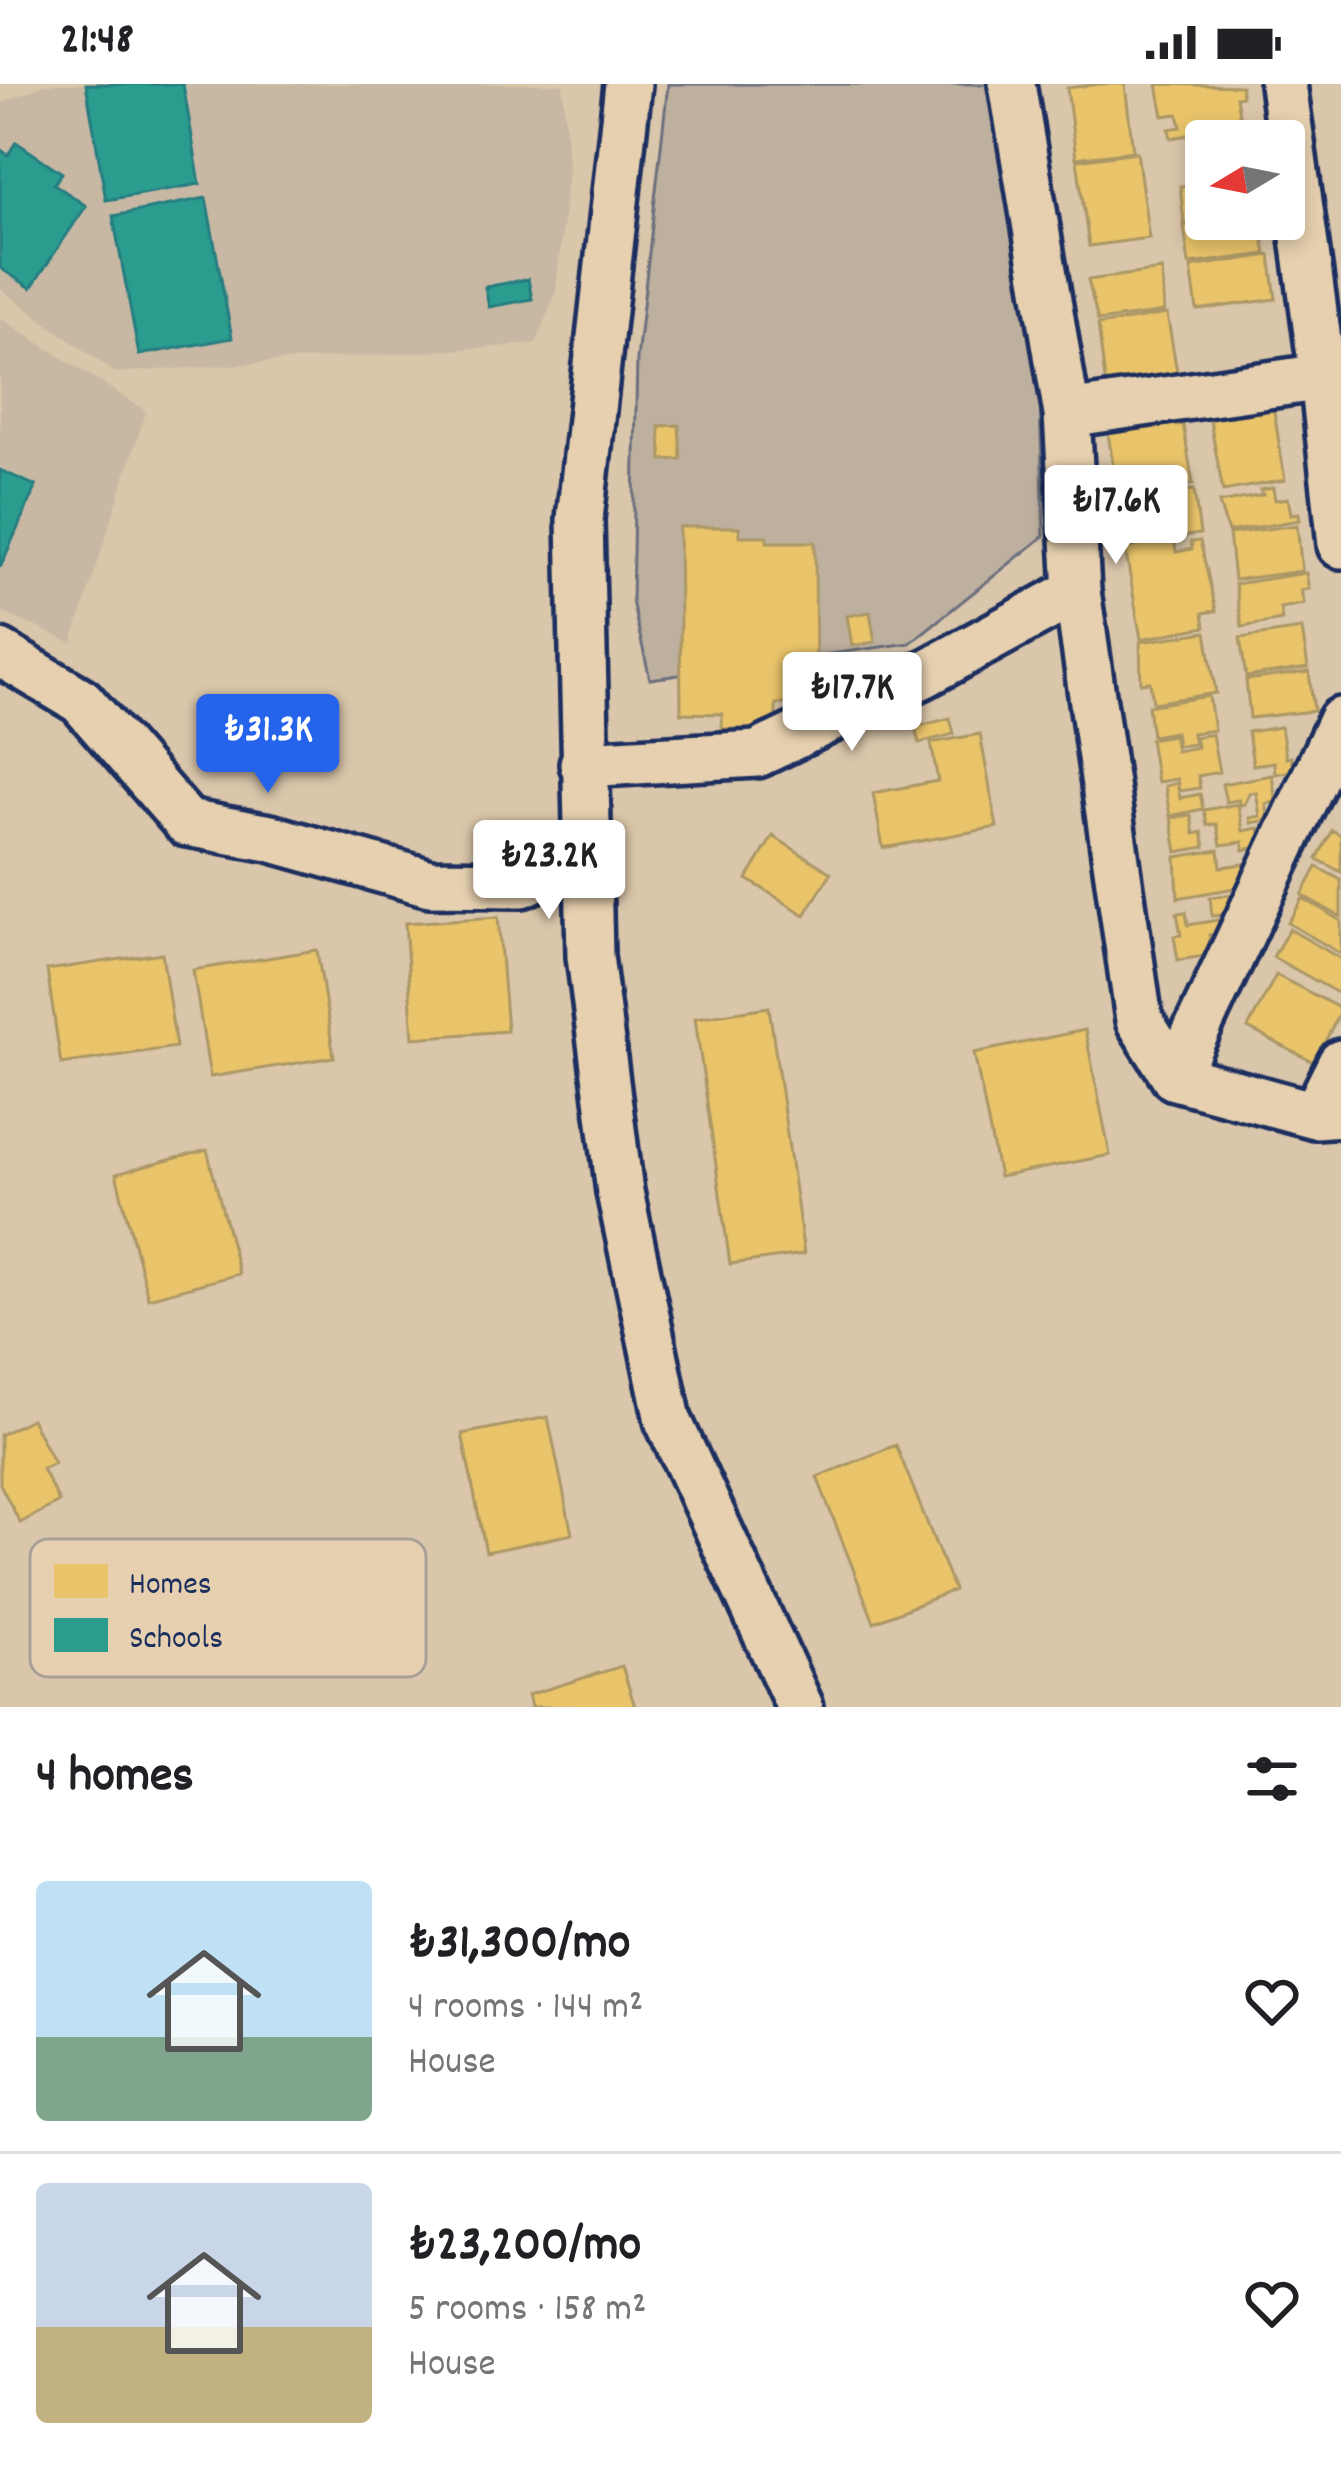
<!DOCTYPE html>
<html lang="en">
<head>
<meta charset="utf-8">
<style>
  body { margin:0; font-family:Dekko,sans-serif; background:#f2f2f2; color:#202124; height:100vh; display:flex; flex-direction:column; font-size:45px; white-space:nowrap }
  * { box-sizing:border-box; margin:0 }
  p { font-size:39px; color:#757577 }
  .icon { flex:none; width:66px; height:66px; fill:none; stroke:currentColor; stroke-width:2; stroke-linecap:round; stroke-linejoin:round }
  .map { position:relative; height:1623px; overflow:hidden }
  .details { display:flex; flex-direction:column; background:#fff; flex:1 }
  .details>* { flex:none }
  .needle { width:78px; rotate:260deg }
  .controls { position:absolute; left:1185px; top:36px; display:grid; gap:24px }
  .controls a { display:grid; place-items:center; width:120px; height:120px; border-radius:12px; background:#fff; box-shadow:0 6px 18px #0003; font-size:60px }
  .price { position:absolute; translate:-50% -102px; padding:0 27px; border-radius:12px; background:#fff; color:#222; font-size:39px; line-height:78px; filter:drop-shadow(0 3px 6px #0008) }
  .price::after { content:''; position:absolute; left:50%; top:72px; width:36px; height:27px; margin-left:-18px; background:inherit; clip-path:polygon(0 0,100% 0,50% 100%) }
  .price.current { background:#2563eb; color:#fff }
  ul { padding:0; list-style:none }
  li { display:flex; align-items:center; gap:36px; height:300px; padding:0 36px }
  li+li { border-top:3px solid #e0e0e0 }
  li span { display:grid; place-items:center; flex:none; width:336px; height:240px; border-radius:12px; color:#555 }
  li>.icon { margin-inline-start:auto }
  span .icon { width:144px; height:144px; fill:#fffc; stroke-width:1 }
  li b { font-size:51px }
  h2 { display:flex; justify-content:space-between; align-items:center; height:144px; padding:0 36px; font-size:51px }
  .status { display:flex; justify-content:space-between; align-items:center; height:84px; padding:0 60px; background:#fff; direction:ltr }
  .status svg { height:33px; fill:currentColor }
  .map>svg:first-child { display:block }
</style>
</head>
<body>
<div class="status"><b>21:48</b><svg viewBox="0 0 49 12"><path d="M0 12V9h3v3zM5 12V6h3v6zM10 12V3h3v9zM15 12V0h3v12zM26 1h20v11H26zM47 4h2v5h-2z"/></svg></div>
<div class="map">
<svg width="1341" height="1623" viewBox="0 0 1341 1623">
  <rect width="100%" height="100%" fill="#dac6aa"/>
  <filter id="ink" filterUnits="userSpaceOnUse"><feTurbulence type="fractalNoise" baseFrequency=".00833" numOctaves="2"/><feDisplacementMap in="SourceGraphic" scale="24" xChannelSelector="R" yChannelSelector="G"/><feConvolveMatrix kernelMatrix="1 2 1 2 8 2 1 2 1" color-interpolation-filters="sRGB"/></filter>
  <g filter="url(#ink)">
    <!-- built -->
    <path fill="#c8b8a3" d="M45 0H563L568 84 556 207 536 260 115 289 0 205V20Z
      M0 234 146 327 72 559 0 527Z"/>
    <!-- green -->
    <path fill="#beb09f" stroke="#6c707e" stroke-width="3" d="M668 0H1002L1039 284 1044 452 910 559 650 595 632 517 637 275Z"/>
    <!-- homes -->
    <path fill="#e9c46a" stroke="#ab9766" stroke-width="3" d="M1100 0H1125L1133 67 1076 74 1067 4Z
      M1157 0 1241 2 1242 12 1236 13 1242 48 1189 58 1188 51 1171 54 1169 45 1181 43 1178 30 1163 32Z
      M1271 47 1272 57H1206V95L1201 96 1195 57Z
      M1137 68 1149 154 1089 162 1077 76Z
      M1206 99V135H1219L1184 139 1180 102Z
      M1241 135H1260L1266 170 1189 180 1184 142Z
      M1270 171 1276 215 1197 226 1191 183Z
      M1162 186 1164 228 1098 237 1088 196Z
      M1167 230 1179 299 1107 312 1098 241Z
      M1272 315 1285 396 1223 407 1208 326Z
      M1175 332 1177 341 1183 340 1193 400 1118 412 1107 343Z
      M679 341 681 375 662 376 659 342Z
      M1273 404 1275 416 1288 414 1291 430 1299 429 1300 436 1228 448 1219 419 1263 411 1260 406Z
      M1194 406 1200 450 1125 460 1119 415Z
      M1297 441 1302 487 1234 496 1229 450Z
      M679 443H739L740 452H767V458H815L816 620H776V645H722V630L681 629Z
      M1174 455 1176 468 1192 465 1191 458 1200 457 1216 527 1203 529 1205 543 1141 555 1125 464Z
      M1306 489 1309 505 1301 506 1304 520 1280 524 1282 536 1242 543 1235 500Z
      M870 528 875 558 852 562 847 532Z
      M1302 545 1308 584 1246 593 1240 554Z
      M1206 548 1216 609 1153 619 1150 598 1141 599 1140 558Z
      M1309 588 1314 627 1250 634 1246 596Z
      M1209 612 1214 646 1192 649 1194 660 1177 662 1175 648 1152 652 1148 622Z
      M950 634 954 650 919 659 915 643Z
      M1281 643 1286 674 1291 673 1293 687 1275 690 1274 678 1253 681 1248 648Z
      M980 650 997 743 883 764 873 709 938 697 931 659Z
      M1212 650 1219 688 1198 692 1200 704 1179 707 1177 695 1157 698 1150 655 1173 651 1176 667 1197 663 1195 653Z
      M1272 691 1276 718 1266 720 1269 736 1251 739 1250 734 1260 732 1256 708 1249 709 1245 720 1240 721 1239 716 1226 718 1222 700Z
      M1177 699 1180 714 1200 710 1203 725 1170 732 1165 702Z
      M1238 720 1243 747 1259 744 1263 762 1244 766 1243 758 1221 761 1217 740 1207 741 1204 726Z
      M1191 731 1194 750 1202 748 1205 763 1177 768 1171 734Z
      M1332 746 1341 751V788L1317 775Z
      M773 752 831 789 805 831 747 795Z
      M1219 766 1221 783 1244 780 1245 789 1250 788 1252 801 1178 814 1176 773Z
      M1317 783 1341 796V833L1302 811Z
      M1237 810 1239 829 1212 832 1210 813Z
      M1303 814 1341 837V870L1288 839Z
      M1186 828 1188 841 1218 836 1221 849 1209 851 1212 871 1178 876 1174 852 1181 851 1177 829Z
      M498 833 507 947 413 954 405 839Z
      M1289 845 1341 875V911L1273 873Z
      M317 866 334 973 210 993 193 886Z
      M162 869 176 963 61 980 47 886Z
      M1276 891 1341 925 1315 979 1248 944Z
      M769 923 804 1170 730 1180 695 934Z
      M1085 946 1110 1071 999 1093 974 969Z
      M207 1066 239 1190 148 1214 116 1090Z
      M548 1333 572 1450 486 1468 462 1350Z
      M31 1335 54 1379 42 1385 59 1418 20 1439 0 1400V1351Z
      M896 1361 954 1506 874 1538 817 1393Z
      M622 1582 635 1623H531L528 1611Z"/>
    <!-- schools -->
    <path fill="#2a9d8f" stroke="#267c80" stroke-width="3" d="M86 0H183L200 100 106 116Z
      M16 58 62 89 54 100 86 122 31 204 0 184V65L8 71Z
      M206 114 232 254 139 271 113 132Z
      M528 195 532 215 489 223 485 203Z
      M0 386 36 402 1 482 0 481Z"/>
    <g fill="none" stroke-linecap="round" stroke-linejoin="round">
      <defs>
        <path id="minor" d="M628 0 580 435 590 872 620 1108 668 1336 800 1623
          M1012 0 1067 330 1077 507 1139 936 1175 993
          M1283 0 1323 293 1341 294
          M1067 330 1323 293 1341 461
          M0 569 81 617 187 739 270 754 430 799 522 800 587 770
          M1341 637 1175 993 1315 1031 1341 1029
          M583 680 757 670 923 591 1077 507
          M1315 1031 1341 979"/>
      </defs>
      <!-- minor casing -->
      <use href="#minor" stroke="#1b2f5e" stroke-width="54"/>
      <!-- minor -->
      <use href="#minor" stroke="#e6d0af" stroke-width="45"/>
    </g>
  </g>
  <!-- legend -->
  <rect x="30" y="1455" width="396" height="138" rx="18" fill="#e6d0af" stroke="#a9a097" stroke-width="3"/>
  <rect x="54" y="1480" width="54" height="34" fill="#e9c46a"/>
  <rect x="54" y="1534" width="54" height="34" fill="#2a9d8f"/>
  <g font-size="33" fill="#1b2f5e">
    <text x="129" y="1509">Homes</text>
    <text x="129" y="1563">Schools</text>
  </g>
</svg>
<div class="controls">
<a><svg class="needle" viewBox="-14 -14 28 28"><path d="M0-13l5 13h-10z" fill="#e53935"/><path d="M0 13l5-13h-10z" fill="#757577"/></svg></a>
</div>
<b class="price" style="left:1116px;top:483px">₺17.6K</b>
<b class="price" style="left:852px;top:670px">₺17.7K</b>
<b class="price current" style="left:268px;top:712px">₺31.3K</b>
<b class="price" style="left:549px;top:838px">₺23.2K</b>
</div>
<section class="details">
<h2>4 homes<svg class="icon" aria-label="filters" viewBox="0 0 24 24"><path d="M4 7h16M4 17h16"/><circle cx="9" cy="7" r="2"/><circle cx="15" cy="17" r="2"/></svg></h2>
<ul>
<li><span style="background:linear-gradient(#bfe0f5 65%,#7fa58c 0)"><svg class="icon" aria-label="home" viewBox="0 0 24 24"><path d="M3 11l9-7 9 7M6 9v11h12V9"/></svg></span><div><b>₺31,300/mo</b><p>4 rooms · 144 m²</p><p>House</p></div><svg class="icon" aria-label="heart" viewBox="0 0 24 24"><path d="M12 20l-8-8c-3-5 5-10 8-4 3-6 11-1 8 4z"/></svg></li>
<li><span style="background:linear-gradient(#c9d6e8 60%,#c2b280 0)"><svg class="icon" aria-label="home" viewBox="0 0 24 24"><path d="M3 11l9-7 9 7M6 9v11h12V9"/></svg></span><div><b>₺23,200/mo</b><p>5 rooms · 158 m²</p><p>House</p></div><svg class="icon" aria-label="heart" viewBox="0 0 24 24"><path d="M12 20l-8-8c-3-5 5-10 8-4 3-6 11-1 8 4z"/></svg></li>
</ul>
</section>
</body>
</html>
